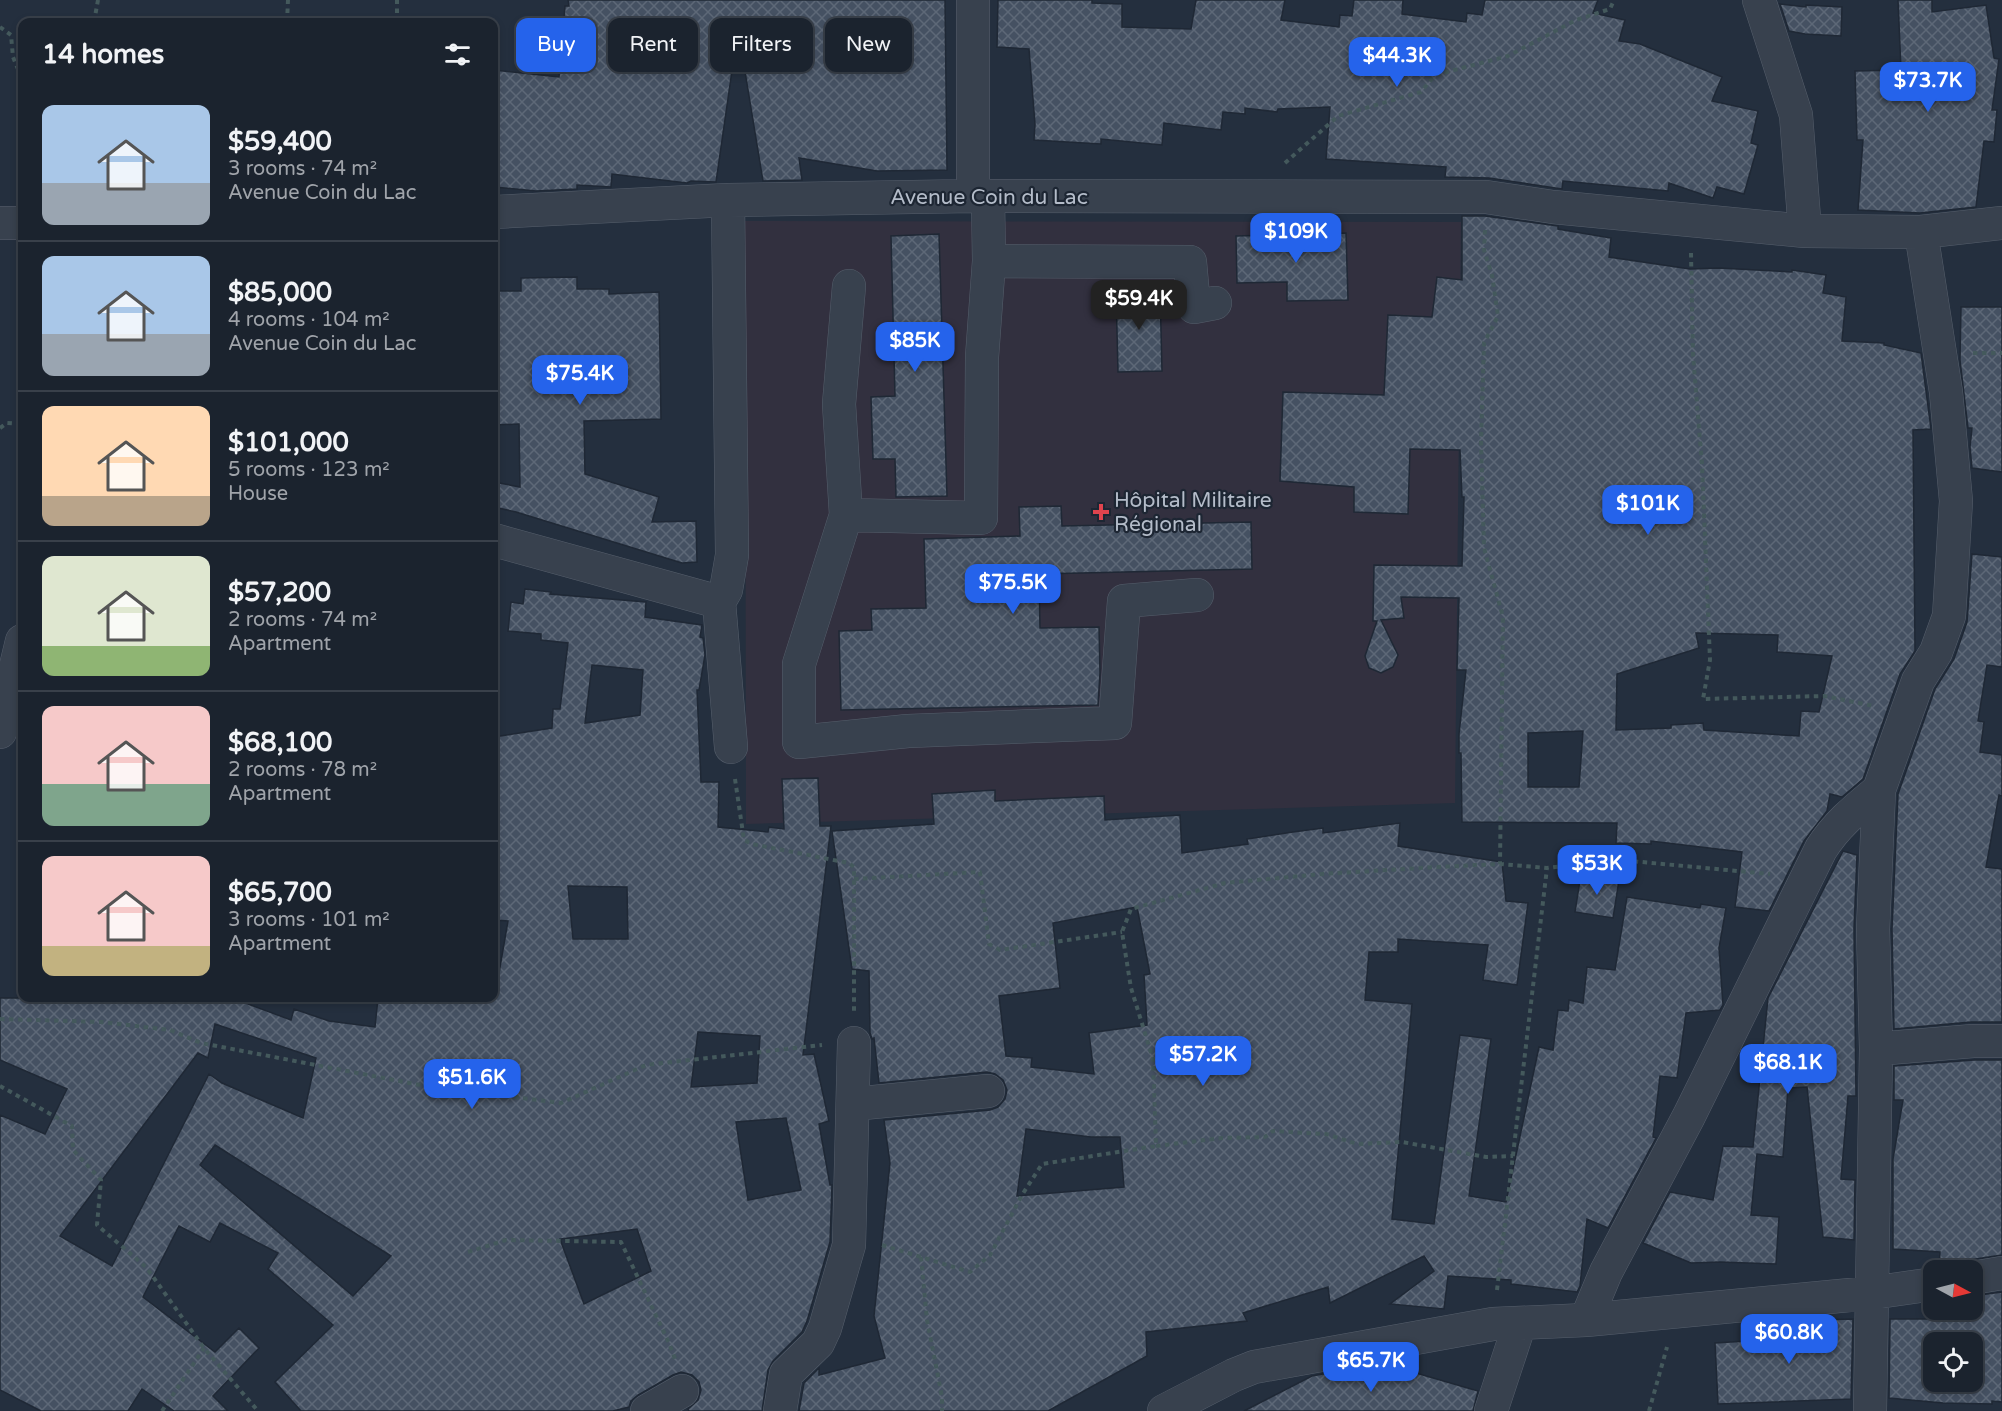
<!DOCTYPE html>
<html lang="en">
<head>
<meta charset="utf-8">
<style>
  body { margin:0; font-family:"Varela Round",sans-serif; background:#282f3a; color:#f1f3f6; height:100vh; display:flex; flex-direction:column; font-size:22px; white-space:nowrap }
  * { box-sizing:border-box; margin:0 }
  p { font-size:20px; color:#a0a4aa }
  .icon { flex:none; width:33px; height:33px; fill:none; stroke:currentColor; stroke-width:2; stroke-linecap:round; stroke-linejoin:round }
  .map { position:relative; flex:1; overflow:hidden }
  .drawer { position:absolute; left:18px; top:18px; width:480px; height:984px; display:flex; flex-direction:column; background:#1b232e; border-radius:12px; box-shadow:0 3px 9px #0003,0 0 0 2px #39404a }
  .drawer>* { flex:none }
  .banner { position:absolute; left:516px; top:18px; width:570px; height:54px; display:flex; gap:12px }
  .needle { width:39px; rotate:97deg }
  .buttons { position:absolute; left:1923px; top:1260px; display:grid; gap:12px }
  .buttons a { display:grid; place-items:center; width:60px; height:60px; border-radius:12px; background:#1b232e; box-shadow:0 3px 9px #0003,0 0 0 2px #39404a; font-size:30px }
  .price { position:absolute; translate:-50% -51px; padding:0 14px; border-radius:12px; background:#2563eb; color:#fff; font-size:20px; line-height:39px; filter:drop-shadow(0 2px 3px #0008) }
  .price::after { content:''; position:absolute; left:50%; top:36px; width:18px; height:14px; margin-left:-9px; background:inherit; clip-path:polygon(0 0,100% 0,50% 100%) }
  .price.selected { background:#222; color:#fff }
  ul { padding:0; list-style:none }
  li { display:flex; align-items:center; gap:18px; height:150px; padding:0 24px }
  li+li { border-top:2px solid #39404a }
  li span { display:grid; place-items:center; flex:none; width:168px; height:120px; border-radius:12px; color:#555 }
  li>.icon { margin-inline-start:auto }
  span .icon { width:72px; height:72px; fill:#fffc; stroke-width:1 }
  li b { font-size:26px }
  h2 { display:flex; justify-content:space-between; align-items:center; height:72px; padding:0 24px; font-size:26px }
  .tag { padding:0 21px; border-radius:12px; background:#1b232e; box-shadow:0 3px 9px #0003,0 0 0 2px #39404a; font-size:21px; line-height:54px }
  .tag.selected { background:#2563eb; color:#fff }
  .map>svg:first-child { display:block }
</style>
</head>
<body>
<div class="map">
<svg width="2002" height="1411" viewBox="0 0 2002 1411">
  <defs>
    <pattern id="building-cross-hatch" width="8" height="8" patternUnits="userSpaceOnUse" patternTransform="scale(1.5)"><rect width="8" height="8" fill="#455162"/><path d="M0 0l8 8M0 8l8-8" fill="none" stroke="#5d6877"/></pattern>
  </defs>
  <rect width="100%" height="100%" fill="#242f3e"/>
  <!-- medical -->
  <path fill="#32303f" d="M745 221 1461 222 1455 803 746 824Z"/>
  <!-- building -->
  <path fill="url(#building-cross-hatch)" stroke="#1f2835" stroke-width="1.5" fill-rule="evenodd" d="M568 0H945L947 170 877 171 799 158 802 180 763 181 738 29 716 182 691 181 687 183 612 174 611 187 577 185V189L536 191 494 187V70L559 77 565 6H569Z
    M998 0H1092V3L1122 4V27L1191 29 1196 0H1285L1281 20 1339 27 1340 15 1352 16 1354 0H1403L1402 14 1466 22 1467 13 1482 15 1485 0H1598L1593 13 1625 20 1619 41 1640 44 1722 77 1712 101 1758 111 1751 143 1758 145 1744 194 1717 187 1713 198 1669 183 1668 191 1563 181 1562 189 1489 178 1445 177 1446 167 1326 159 1330 107 1278 109 1277 112 1245 108V114L1223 112 1221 130 1164 123 1162 145 1101 139V144L1034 140 1035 124 1029 49 997 47Z
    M1898 0H1932V12L1986 5 1994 58 1999 59 1992 110H1997L1994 142 1984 141 1976 207 1920 213 1858 210 1863 140H1857L1855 71 1901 70Z
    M1780 4 1806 7V5L1842 7 1841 36 1805 34 1789 31Z
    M1462 216H1485L1558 226V229L1611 238 1609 257 1690 269 1719 268 1792 272V270L1826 275 1823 293 1846 297 1842 341 1884 343V345L1921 353 1931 429 1913 430 1915 651 1900 674 1863 779 1842 797 1830 794 1827 811 1804 841 1769 911 1735 907 1742 852 1651 841V844L1616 843 1617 823 1462 822 1461 753H1459V734L1466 670H1457L1459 598 1401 597 1404 618 1381 620 1398 655 1393 667 1381 673 1369 668 1365 656 1377 621H1373L1374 565 1462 566 1464 497H1462L1460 450 1410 449 1408 514 1354 512V487L1280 481 1283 392 1384 395 1388 315 1432 317 1437 277 1462 280ZM1696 633 1778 635 1777 652 1832 656 1819 712 1801 711 1799 736 1704 730 1703 723 1671 725V728L1616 730 1617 674 1699 648ZM1583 731 1579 787H1528V733Z
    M1346 233 1348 300 1287 301V282L1237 283 1236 236Z
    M939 234 947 496 896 497 895 459H873L871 397 895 396 891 236Z
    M577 277V289H609V294L659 292 661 419 584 421 585 474 659 497 652 522 696 521 697 562 682 563 516 512 494 507V482L520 487 519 424 494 425V291H521V278Z
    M1160 290 1162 371 1118 372 1116 291Z
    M1961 307H2002V472L1972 468 1970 447 1972 428H1968L1960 360Z
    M1061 506 1062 526 1251 522 1252 569 1039 574 1040 628 1099 627 1100 673 1098 705 841 710 839 631 872 630 871 609 926 608 924 539 1020 536 1019 507Z
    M1972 554 2002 557V667L1987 665 1978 721 1984 722 1980 752 2002 755V796L1999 795 1986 867 2002 869V1022H1971L1894 1029 1892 929 1898 794 1935 689 1954 659 1967 622Z
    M525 589 551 592 550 594 646 602 645 617 702 625 700 637 703 638 705 655 699 690H697L701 782H719L718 827 768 832 769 827 784 829 782 779 818 778 820 826H831L803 1055 814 1054 829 1121 819 1124 830 1185H832L830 1242 807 1321 802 1332 773 1361 768 1370 762 1411H689L688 1409 698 1400 701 1390 699 1382 692 1375 681 1372 673 1375 638 1395 631 1401 629 1407 613 1411H301L275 1382 333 1325 268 1269 278 1253 220 1223 210 1242 179 1226 143 1297 215 1352 239 1328 259 1348 213 1396 228 1411H174L142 1389 128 1411H41L0 1390V1115L45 1134 67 1089 0 1060V998H232L291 1020 294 1009 329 1021 375 1027 378 998H494V973H499L508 921 494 920V737L552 728 553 709H560L568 643 541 640V634L508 631 511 602 523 604ZM592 665 643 670 640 715 585 723ZM568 886 627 887 628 939H573ZM215 1024 316 1058 303 1118 222 1083 209 1074 112 1266 60 1236 198 1053 208 1058ZM698 1032 760 1036 757 1083 691 1087ZM786 1118 801 1190 748 1200 736 1122ZM215 1145 391 1256 353 1296 200 1165ZM637 1229 651 1271 584 1304 560 1239Z
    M995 790V801L1104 796 1105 820 1180 815 1182 853 1248 844 1247 839 1293 832 1323 828V833L1400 823 1398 846 1502 862 1506 901 1528 903 1517 985 1483 980 1488 945 1398 939V952H1369L1365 1000 1412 1004 1392 1219 1434 1224 1460 1035 1491 1039 1469 1196 1506 1202 1539 1047 1553 1050 1558 1010 1568 1011 1569 1000 1583 1003 1587 967 1615 970 1627 897 1700 908 1701 904 1726 908 1719 948 1723 1005 1720 1010 1686 1013 1677 1078 1660 1076 1653 1137 1656 1138 1608 1228 1587 1219 1580 1286 1577 1292 1511 1284V1280L1448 1276 1444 1309 1390 1304 1434 1271 1424 1256 1330 1303 1328 1287 1243 1313 1247 1321 1146 1332 1147 1356 1048 1411H799L804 1383 819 1368V1375L885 1358 874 1316 890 1163 884 1120 990 1110 998 1107 1005 1099 1007 1090 1003 1080 995 1074 987 1072 879 1083 874 1038 872 1039 870 1033 869 971 852 969 832 831 934 824 932 794ZM1137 907 1150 974 1144 975 1147 1025 1089 1033 1094 1074 1031 1067 1032 1058 1006 1056 999 996 1060 988 1053 923ZM1026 1129 1091 1137H1120L1124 1187 1017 1196Z
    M1843 851 1857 855 1854 929 1856 1096H1848L1841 1179 1855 1180 1854 1240 1823 1237 1807 1087 1788 1088 1783 1157 1757 1154 1751 1215 1779 1217 1776 1264 1720 1262 1691 1263 1643 1243 1670 1192 1713 1200 1723 1146 1753 1147 1768 998Z
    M1581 874 1619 880 1613 918 1575 912Z
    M1974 1060H2002V1255L1969 1260 1961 1263 1955 1270H1946L1939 1266 1940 1252 1893 1249V1159L1903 1100H1894V1066Z
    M2002 1292V1402L1992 1401V1404L1943 1403 1889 1398 1890 1319H1938V1310H1972V1296ZM1934 1342H1972V1382H1934Z
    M1853 1319 1851 1399 1718 1404 1715 1343 1778 1339 1777 1321Z
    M1371 1365H1383L1382 1371 1416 1373 1478 1391 1473 1411H1244L1312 1376Z"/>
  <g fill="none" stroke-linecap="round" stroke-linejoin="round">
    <defs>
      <path id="minor" d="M973 0V196
        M1759 0 1796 115 1805 231
        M988 196 989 261 1190 262 1194 307 1215 303
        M728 200 732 555 726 590 719 602 731 747
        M494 212 728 200 973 196 1486 197 1553 207 1805 231 1921 232 2002 223
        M0 223H22
        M849 286 839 404 846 515 981 518 982 357 989 261
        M846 515 799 664V742L908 731 1115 723 1124 601 1197 595
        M494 540 719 602
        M0 732 22 641
        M1876 1049 1973 1041H2002
        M853 1104 988 1091
        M1972 1278 2002 1273
        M1586 1320 1606 1272 1689 1116 1821 849C1837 824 1856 809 1879 790
        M647 1411 682 1391
        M780 1411 786 1374 818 1343 825 1328 849 1245 854 1043
        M1164 1411 1234 1375 1254 1367 1493 1324 1586 1320 1871 1293 1934 1284
        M1491 1411 1520 1323
        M1870 1411 1876 1049 1873 929 1879 790 1918 681 1936 652 1949 616 1956 501 1946 392 1921 232"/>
    </defs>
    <!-- minor casing -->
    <use href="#minor" stroke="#565f6c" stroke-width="34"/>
    <!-- path -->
    <path stroke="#44595c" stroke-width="4" stroke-dasharray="4.5 4.5" stroke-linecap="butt" d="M94 22 98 0
      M287 22 288 0
      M397 22V0
      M0 27 11 35 13 57 22 79
      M1285 163 1338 116 1421 92 1435 75 1508 56 1576 20 1610 9 1614 0
      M1485 230 1484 250 1492 275 1498 316 1484 343 1481 442 1484 548 1503 617 1500 864
      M1691 253 1693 355 1702 465 1710 660 1703 699 1824 696 1874 706
      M1973 353H2002
      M0 428 7 423 22 424
      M735 779 744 840 752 844 849 863 854 867V1011
      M854 879 980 872 989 944 1000 950 1122 932
      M0 1019 102 1022 170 1030 201 1043 420 1085 561 1103 646 1065 822 1045
      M0 1086 72 1126 73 1150 101 1180 97 1225 146 1267 204 1348 258 1411
      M1156 1146 1222 1138 1265 1137 1273 1131 1326 1134 1357 1144 1402 1142 1486 1157 1513 1156
      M882 1245 970 1272 990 1255 1022 1195 1042 1164 1156 1146 1153 1059 1131 988 1122 932 1131 909 1225 883 1322 874 1437 867 1500 864 1547 868 1620 860 1770 874
      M468 1252 506 1240 621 1242 669 1343 675 1359
      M921 1257 927 1320 942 1397V1411
      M1497 1290 1547 868
      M162 1411 204 1348
      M1649 1411 1667 1347"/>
    <!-- minor -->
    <use href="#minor" stroke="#38414e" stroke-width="33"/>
  </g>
  <!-- markers -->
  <path fill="#e0444e" stroke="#1d2633" stroke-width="2" d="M1098 503h6v6h6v6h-6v6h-6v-6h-6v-6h6z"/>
  <g text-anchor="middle" stroke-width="4.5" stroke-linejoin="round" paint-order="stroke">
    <!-- street labels -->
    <g font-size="21" fill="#b4bcc9" stroke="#1d2633">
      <text x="989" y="204">Avenue Coin du Lac</text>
    </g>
    <!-- poi labels -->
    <g font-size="21" fill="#b4bcc9" stroke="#1d2633" text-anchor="start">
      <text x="1114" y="507">Hôpital Militaire<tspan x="1114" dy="24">Régional</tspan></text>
    </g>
  </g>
</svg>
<div class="buttons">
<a><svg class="needle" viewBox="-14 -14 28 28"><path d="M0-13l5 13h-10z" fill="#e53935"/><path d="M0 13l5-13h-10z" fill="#a0a4aa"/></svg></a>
<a><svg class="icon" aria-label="locate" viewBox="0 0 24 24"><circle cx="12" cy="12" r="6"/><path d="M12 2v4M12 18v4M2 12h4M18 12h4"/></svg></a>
</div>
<b class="price" style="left:1397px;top:88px">$44.3K</b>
<b class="price" style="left:1928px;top:113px">$73.7K</b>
<b class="price" style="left:1296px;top:264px">$109K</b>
<b class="price selected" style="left:1139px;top:331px">$59.4K</b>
<b class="price" style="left:915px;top:373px">$85K</b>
<b class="price" style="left:580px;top:406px">$75.4K</b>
<b class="price" style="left:1648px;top:536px">$101K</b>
<b class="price" style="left:1013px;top:615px">$75.5K</b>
<b class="price" style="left:1597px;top:896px">$53K</b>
<b class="price" style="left:1203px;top:1087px">$57.2K</b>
<b class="price" style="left:1788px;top:1095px">$68.1K</b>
<b class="price" style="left:472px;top:1110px">$51.6K</b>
<b class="price" style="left:1789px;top:1365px">$60.8K</b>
<b class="price" style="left:1371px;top:1393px">$65.7K</b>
<div class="banner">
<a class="tag selected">Buy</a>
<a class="tag">Rent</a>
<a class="tag">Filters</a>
<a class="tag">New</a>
</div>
<section class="drawer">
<h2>14 homes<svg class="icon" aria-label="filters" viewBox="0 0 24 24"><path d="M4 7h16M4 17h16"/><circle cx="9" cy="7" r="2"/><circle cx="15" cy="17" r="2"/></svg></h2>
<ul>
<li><span style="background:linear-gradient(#a9c7e8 65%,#9aa5b1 0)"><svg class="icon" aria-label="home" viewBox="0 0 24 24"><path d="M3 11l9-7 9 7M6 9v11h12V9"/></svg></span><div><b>$59,400</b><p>3 rooms · 74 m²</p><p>Avenue Coin du Lac</p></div></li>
<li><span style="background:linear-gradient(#a9c7e8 65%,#9aa5b1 0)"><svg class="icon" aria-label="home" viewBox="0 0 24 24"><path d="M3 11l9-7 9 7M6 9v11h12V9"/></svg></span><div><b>$85,000</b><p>4 rooms · 104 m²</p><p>Avenue Coin du Lac</p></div></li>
<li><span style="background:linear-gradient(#ffd9b3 75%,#b9a48a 0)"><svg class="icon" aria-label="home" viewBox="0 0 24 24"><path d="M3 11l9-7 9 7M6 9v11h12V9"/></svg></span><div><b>$101,000</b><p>5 rooms · 123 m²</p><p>House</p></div></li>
<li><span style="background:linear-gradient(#dfe7d0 75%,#8fb573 0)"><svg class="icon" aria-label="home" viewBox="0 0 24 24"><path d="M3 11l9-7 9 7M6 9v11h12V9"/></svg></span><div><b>$57,200</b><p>2 rooms · 74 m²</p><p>Apartment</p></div></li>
<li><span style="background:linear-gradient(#f6c9c9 65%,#7fa58c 0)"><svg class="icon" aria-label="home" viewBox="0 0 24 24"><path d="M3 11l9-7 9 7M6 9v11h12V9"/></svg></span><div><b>$68,100</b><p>2 rooms · 78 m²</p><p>Apartment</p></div></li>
<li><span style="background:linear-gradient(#f6c9c9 75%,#c2b280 0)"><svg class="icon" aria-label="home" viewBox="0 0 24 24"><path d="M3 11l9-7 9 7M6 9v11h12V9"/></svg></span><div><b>$65,700</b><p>3 rooms · 101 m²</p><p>Apartment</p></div></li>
</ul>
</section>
</div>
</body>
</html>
